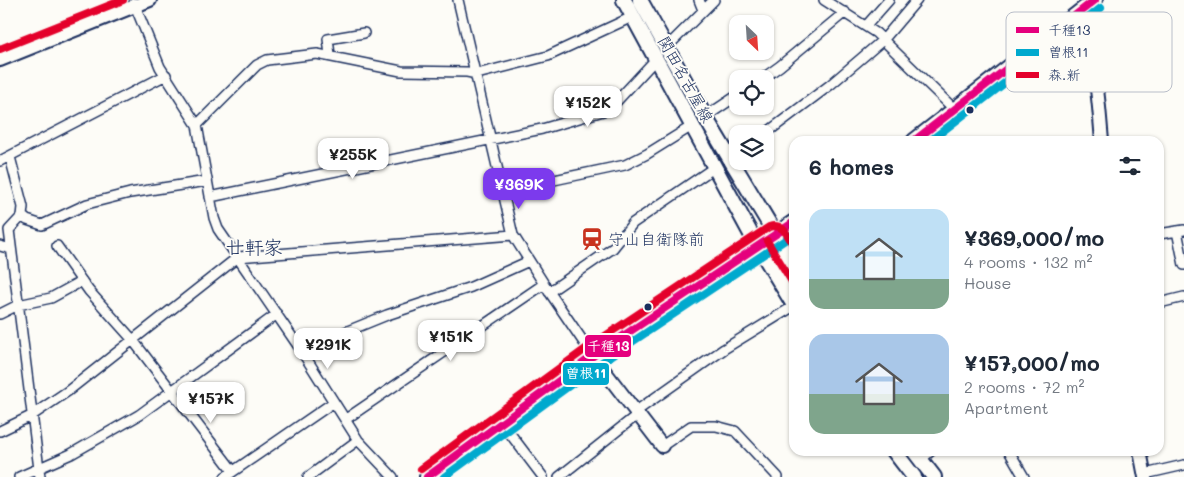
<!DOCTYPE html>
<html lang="en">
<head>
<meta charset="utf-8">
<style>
  body { margin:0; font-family:Mali,"Klee One",sans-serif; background:#f2f2f3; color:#1f2937; height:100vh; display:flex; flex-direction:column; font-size:19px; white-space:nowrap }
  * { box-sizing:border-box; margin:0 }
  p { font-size:16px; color:#747a83 }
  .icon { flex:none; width:28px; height:28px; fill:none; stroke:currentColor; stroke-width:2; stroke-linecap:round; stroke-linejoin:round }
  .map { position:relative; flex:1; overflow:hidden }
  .sheet { position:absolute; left:789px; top:136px; width:375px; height:320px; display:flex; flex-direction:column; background:#fff; border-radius:15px; box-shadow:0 1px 4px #0004 }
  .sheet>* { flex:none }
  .needle { width:32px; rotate:155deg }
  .fabs { position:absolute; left:729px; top:15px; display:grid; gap:10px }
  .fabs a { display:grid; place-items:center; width:45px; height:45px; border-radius:10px; background:#fff; box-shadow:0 1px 4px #0004; font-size:25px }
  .price { position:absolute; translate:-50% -42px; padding:0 11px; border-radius:10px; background:#fff; color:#222; font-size:16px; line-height:32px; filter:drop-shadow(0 1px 2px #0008) }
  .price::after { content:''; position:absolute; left:50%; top:30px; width:15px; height:11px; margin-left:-8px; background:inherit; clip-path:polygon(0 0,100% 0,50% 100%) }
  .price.current { background:#7c3aed; color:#fff }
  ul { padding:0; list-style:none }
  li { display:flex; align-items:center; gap:15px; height:125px; padding:0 20px }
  li span { display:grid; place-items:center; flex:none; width:140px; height:100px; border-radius:15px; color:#555 }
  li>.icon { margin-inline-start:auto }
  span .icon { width:60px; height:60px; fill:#fffc; stroke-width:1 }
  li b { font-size:21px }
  h2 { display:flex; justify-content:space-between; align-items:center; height:60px; padding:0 20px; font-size:21px }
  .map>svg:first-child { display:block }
</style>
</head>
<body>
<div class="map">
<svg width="1184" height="477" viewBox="0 0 1184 477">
  <rect width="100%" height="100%" fill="#fdfcf7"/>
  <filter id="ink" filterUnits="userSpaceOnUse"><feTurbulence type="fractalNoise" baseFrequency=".02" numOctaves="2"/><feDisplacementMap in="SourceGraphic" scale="10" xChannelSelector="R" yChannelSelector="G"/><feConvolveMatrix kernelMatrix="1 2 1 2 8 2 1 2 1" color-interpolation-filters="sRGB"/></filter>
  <g filter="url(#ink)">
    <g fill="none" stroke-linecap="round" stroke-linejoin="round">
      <defs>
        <path id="street" d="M458 0 513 235 544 284 593 356
          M699 0 703 10
          M824 0 876 33 955 110
          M134 3 160 67 197 125 214 218 218 229 301 350 358 440 393 477
          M866 26 889 0
          M666 48 714 0
          M330 55 328 39 364 33
          M762 79 780 66 845 12
          M705 117 738 95
          M197 125 257 65 267 60 317 54 401 71 467 72 477 74 548 56 632 17
          M765 134 830 85 884 39 917 0
          M10 157 23 207 22 216 27 220 42 225 87 204 130 193 207 181
          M0 161 166 75
          M502 191 625 165 647 154 692 126
          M210 197 542 129 603 111 616 102 655 60
          M22 216 9 230 40 477
          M1177 231 1184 265
          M1159 234 1184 230
          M0 246 11 249
          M57 246 89 291 132 339 233 471
          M549 292 613 248 633 223 715 167
          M1159 303 1184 297
          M0 314 18 305 51 298 82 281
          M301 350 387 315 471 287 529 261
          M635 412 724 349 794 306
          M346 419 544 284
          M502 423 543 477
          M0 431 31 416 68 391 238 257 513 235
          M662 446 691 426H716L735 431 778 477
          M1009 451 1024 477
          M920 460 931 451
          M1145 474 1184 465
          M19 477 71 454 139 415 277 314
          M225 477 334 402
          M308 477 358 440
          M559 477 637 415"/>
        <path id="secondary" d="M1075 15C1097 54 1098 98 1102 141
          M0 60 150 0
          M593 356 662 446
          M1140 451 1145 477"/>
        <path id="primary" d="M624 0 752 236 794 305
          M640 0 705 117 794 265
          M914 141 1095 0
          M894 451 914 477
          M914 451 934 477
          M427 477 593 356 794 222"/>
      </defs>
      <!-- street casing -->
      <use href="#street" stroke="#1b2f5e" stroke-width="12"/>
      <!-- secondary casing -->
      <use href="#secondary" stroke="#1b2f5e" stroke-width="16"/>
      <!-- primary casing -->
      <use href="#primary" stroke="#1b2f5e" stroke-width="18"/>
      <!-- street -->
      <use href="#street" stroke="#fdfcf7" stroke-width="9"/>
      <!-- secondary -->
      <use href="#secondary" stroke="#fdfcf7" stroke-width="12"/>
      <!-- primary -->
      <use href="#primary" stroke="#fdfcf7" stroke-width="14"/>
      <defs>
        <path id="bus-1" d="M914 141 1095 0
          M427 477 593 356 794 222"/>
        <path id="bus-2" d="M930 141 1101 8
          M444 477 599 364 794 234"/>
        <path id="bus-3" d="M0 49 123 0
          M767 241 794 285
          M421 469 587 348 769 227C783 222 788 236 794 246"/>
      </defs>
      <!-- bus-1 casing -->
      <use href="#bus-1" stroke="#fdfcf7" stroke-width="11"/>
      <!-- bus-2 casing -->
      <use href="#bus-2" stroke="#fdfcf7" stroke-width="11"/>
      <!-- bus-3 casing -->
      <use href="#bus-3" stroke="#fdfcf7" stroke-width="11"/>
      <!-- bus-1 -->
      <use href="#bus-1" stroke="#e5007d" stroke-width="8"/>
      <!-- bus-2 -->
      <use href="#bus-2" stroke="#00a9ce" stroke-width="8"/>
      <!-- bus-3 -->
      <use href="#bus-3" stroke="#e4002b" stroke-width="8"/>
    </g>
  </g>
  <!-- icons -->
  <defs>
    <symbol id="station-bare" viewBox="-9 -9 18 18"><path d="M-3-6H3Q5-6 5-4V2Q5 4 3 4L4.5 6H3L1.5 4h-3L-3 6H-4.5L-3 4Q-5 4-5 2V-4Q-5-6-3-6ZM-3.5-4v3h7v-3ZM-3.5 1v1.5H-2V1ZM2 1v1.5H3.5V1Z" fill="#c8321e" stroke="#fdfcf7" stroke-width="2.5" paint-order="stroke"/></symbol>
  </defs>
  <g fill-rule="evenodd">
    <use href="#station-bare" x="576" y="223" width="32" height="32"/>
  </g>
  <!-- markers -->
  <g fill="#1b2f5e" stroke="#fdfcf7" stroke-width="2">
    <circle cx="970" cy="110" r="4.5"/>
    <circle cx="648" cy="307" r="4.5"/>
  </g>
  <g text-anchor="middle" stroke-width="4" stroke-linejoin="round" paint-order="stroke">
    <!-- street labels -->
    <g font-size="16" fill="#1b2f5e" stroke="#fdfcf7">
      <text transform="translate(686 79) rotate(61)" y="6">関田名古屋線</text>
    </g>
    <!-- poi labels -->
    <g font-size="16" fill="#1b2f5e" stroke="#fdfcf7" text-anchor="start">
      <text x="608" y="245">守山自衛隊前</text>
    </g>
    <!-- quarter labels -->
    <g font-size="19" fill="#1b2f5e" stroke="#fdfcf7">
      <text x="254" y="254">廿軒家</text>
    </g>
  </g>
  <!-- legend -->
  <rect x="1006" y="12" width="166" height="80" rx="8" fill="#fdfcf7" stroke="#b9bec9" stroke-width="1"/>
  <rect x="1016" y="27" width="23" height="6" fill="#e5007d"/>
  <rect x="1016" y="49" width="23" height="7" fill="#00a9ce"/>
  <rect x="1016" y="72" width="23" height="6" fill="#e4002b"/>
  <g font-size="14" fill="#1b2f5e">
    <text x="1048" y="35">千種13</text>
    <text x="1048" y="57">曽根11</text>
    <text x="1048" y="80">森.新</text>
  </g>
  <g stroke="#fdfcf7" stroke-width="2">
    <rect x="584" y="334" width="48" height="24" rx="5" fill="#e5007d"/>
    <rect x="562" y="362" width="48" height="24" rx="5" fill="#00a9ce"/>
  </g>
  <g font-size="14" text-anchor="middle" font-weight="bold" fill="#fff">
    <text x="608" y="351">千種13</text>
    <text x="586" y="378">曽根11</text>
  </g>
</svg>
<div class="fabs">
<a><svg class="needle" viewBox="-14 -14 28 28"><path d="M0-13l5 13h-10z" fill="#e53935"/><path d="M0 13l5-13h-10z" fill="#747a83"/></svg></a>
<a><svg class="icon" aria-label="locate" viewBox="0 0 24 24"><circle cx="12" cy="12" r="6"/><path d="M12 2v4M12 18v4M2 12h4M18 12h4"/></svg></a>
<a><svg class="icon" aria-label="layers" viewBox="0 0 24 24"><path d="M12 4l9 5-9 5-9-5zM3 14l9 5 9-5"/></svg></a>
</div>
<b class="price" style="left:588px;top:128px">¥152K</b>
<b class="price" style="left:353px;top:180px">¥255K</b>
<b class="price current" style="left:519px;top:210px">¥369K</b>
<b class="price" style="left:451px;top:362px">¥151K</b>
<b class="price" style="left:328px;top:370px">¥291K</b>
<b class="price" style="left:211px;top:424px">¥157K</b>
<section class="sheet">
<h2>6 homes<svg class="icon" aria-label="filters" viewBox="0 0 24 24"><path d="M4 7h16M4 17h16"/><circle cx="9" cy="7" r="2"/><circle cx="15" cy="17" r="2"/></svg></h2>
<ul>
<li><span style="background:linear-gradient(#bfe0f5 70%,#7fa58c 0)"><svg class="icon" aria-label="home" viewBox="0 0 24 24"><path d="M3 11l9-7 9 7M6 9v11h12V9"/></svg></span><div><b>¥369,000/mo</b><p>4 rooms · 132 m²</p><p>House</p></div></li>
<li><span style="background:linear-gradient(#a9c7e8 60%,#7fa58c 0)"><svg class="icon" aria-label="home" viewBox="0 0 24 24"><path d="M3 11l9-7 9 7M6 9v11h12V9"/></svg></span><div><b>¥157,000/mo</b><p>2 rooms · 72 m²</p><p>Apartment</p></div></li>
</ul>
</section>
</div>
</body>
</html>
